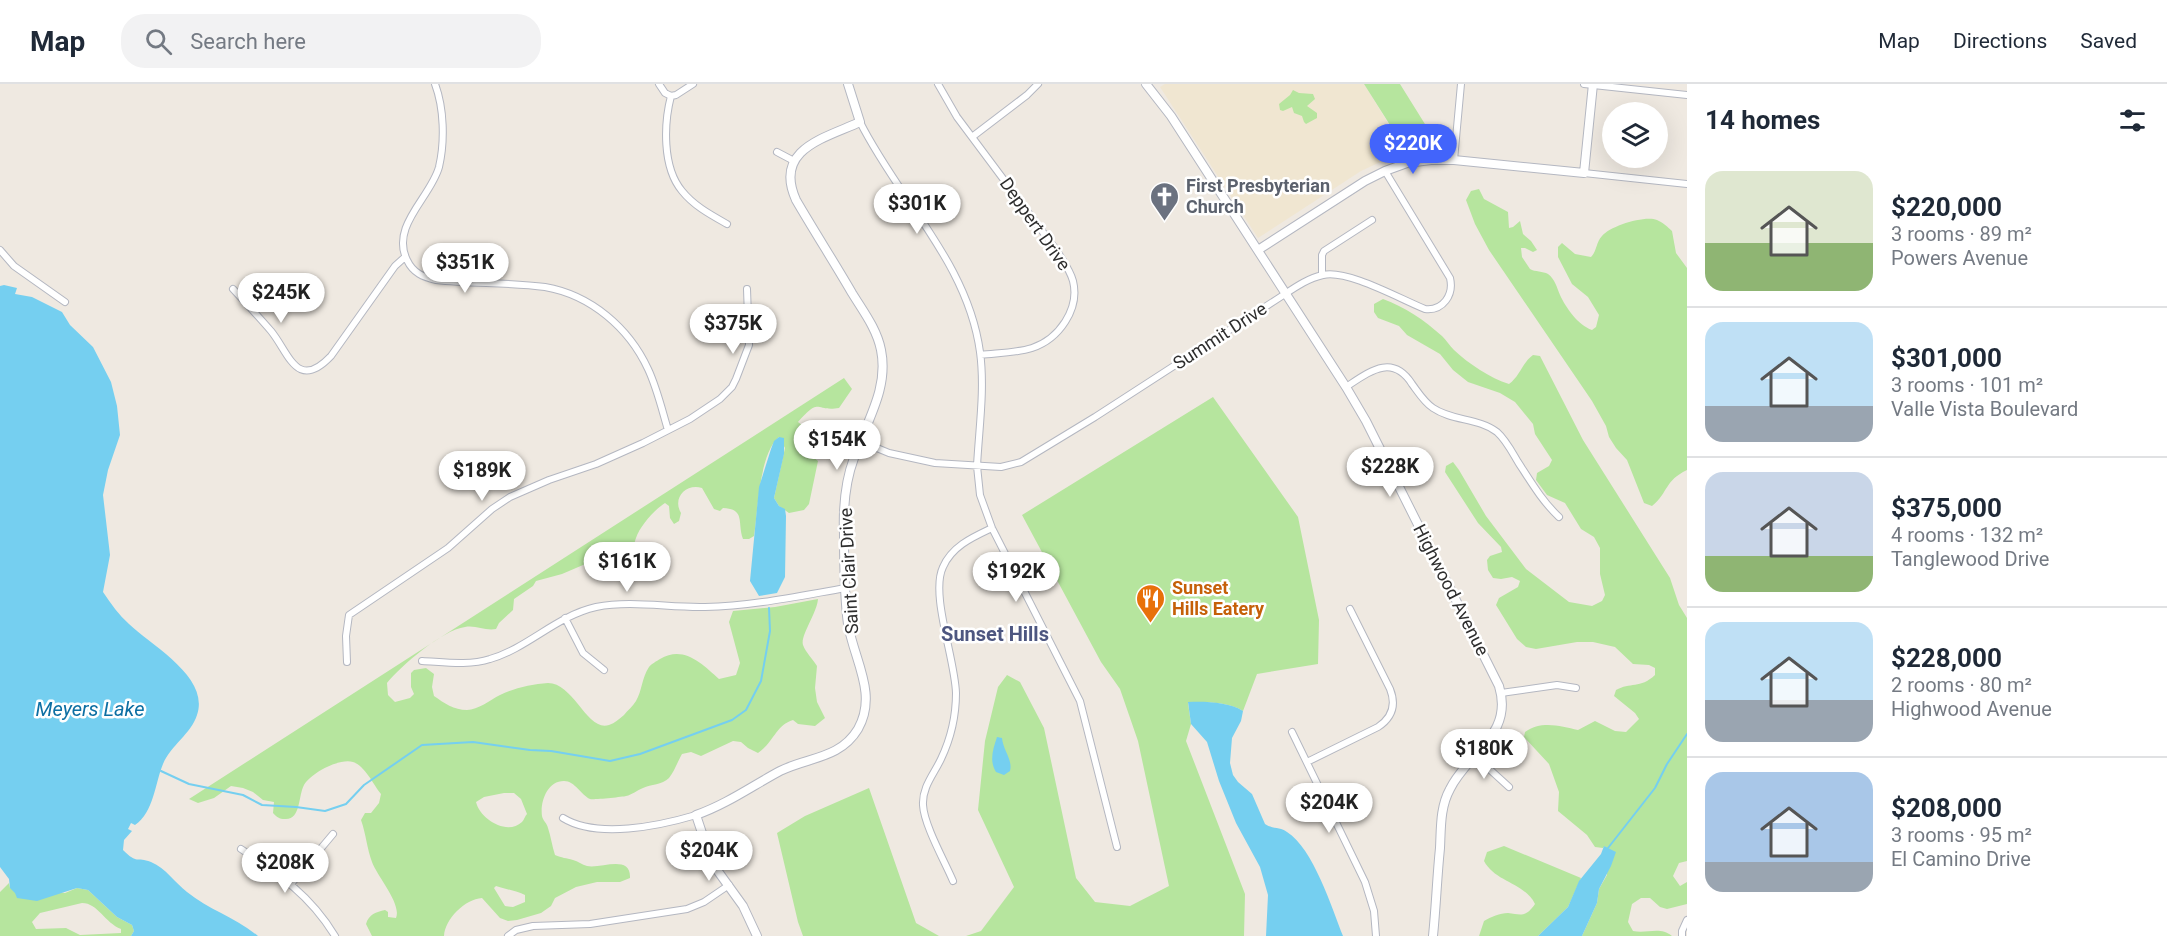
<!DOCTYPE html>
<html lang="en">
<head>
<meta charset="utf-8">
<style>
  body { margin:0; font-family:Roboto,sans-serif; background:#f2f2f3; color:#1f2937; height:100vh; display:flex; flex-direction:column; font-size:22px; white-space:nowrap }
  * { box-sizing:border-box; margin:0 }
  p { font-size:20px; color:#747a83 }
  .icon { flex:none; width:33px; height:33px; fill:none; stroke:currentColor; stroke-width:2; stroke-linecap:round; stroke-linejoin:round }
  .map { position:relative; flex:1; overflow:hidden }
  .sheet { display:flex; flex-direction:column; background:#fff; width:480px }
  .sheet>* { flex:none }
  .controls { position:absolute; left:1602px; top:18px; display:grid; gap:12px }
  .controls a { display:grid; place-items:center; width:66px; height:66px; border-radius:50%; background:#fff; box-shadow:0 6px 24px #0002; font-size:30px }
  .price { position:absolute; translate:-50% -51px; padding:0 14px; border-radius:21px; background:#fff; color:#222; font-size:20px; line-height:39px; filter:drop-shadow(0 2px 3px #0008) }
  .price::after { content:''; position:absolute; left:50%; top:36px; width:18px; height:14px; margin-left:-9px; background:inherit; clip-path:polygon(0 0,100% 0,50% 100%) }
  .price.on { background:#4264fb; color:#fff }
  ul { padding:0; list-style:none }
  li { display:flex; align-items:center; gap:18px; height:150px; padding:0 18px }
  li+li { border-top:2px solid #e0e1e3 }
  li span { display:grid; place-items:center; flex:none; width:168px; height:120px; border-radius:18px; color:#555 }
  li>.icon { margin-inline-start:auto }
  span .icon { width:72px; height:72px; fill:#fffc; stroke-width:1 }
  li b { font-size:26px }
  h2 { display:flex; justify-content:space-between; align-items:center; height:72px; padding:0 18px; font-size:26px }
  header { display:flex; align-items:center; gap:36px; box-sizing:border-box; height:84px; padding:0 30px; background:#fff; border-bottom:2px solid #e0e1e3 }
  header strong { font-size:28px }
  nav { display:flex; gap:33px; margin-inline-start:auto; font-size:21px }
  .search { width:420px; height:54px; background:#f2f2f3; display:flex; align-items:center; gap:15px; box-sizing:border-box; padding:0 21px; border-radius:24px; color:#747a83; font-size:22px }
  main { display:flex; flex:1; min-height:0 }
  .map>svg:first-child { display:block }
</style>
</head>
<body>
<header>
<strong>Map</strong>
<div class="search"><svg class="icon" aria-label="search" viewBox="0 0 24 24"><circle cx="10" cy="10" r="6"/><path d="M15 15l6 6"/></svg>Search here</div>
<nav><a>Map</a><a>Directions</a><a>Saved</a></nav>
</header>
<main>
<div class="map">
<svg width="1687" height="852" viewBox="0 0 1687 852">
  <rect width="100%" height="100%" fill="#efe9e1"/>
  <!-- education -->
  <path fill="#f0e6d1" d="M1165 0H1364L1407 70 1387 75 1361 87 1258 154 1160 3Z"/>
  <!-- green -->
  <path fill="#b6e59e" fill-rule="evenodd" d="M1364 0H1400L1438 61 1452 63 1450 70 1445 72 1442 68 1409 71Z
    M1293 6 1299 9 1313 10 1315 15 1307 22 1317 29V34L1306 40 1304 38 1302 32 1294 29 1292 23 1283 27 1280 26 1279 20 1290 11Z
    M1479 105 1484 115 1508 128 1509 144 1513 143 1520 137 1523 150 1531 157 1537 166 1533 168 1525 164H1521L1522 173 1530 185C1535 188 1543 187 1548 190 1555 195 1557 204 1560 211 1566 224 1578 241 1592 246L1596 243 1599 231 1588 213 1572 200 1558 173V163L1562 159 1575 170 1591 173C1597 167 1596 158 1602 152 1610 142 1645 131 1657 136 1662 138 1668 143 1672 147L1676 169 1687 184V386C1664 397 1669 408 1652 422L1644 419 1627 376 1616 364 1609 353 1606 342 1592 317 1489 166 1475 140 1466 116 1471 107Z
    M1383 215C1405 223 1424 236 1442 252 1446 256 1450 262 1454 266 1469 280 1490 294 1509 300 1520 292 1522 279 1533 271L1540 272 1583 356 1670 494 1679 521 1687 534V777L1679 779 1673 792 1680 802 1687 798V820L1667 825 1660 823 1650 814H1641L1632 820 1628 838 1633 847C1647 850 1660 842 1672 852H1582L1597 819 1599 805 1607 791 1605 762 1603 764 1595 763 1587 751 1558 727 1559 708 1549 680 1524 653 1525 648C1541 636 1561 642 1578 646L1595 637 1615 647 1626 648 1639 635 1635 629 1614 612 1616 606C1630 598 1640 605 1655 591V584L1649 581 1633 580 1615 563 1593 558H1577L1536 565 1526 563 1517 555 1496 521 1499 514 1518 503 1520 497 1512 493 1501 495 1493 494 1488 486 1487 476 1490 472 1502 468 1501 463 1478 439 1445 388 1446 382 1453 378 1459 386 1486 432 1526 485 1569 518 1592 522 1602 517 1605 511 1600 490V464L1594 453 1581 445 1565 419 1547 411 1536 396 1537 389 1549 382 1552 376 1535 350 1533 340 1515 318 1500 309 1468 298 1453 286 1440 270 1407 251 1399 242 1378 234 1374 228V220Z
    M844 294 852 305 839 324C814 328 821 312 798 338L803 342 815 344 819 349 815 352 801 354 799 356 803 365 818 377 809 420 804 426 789 429 779 422 774 414 785 364 779 353C759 369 758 427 754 452L749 455H743C737 439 746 425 723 424L720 427 714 425 702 404C686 399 672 414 681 429L679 437 674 440 670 434 669 422 665 419C654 426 640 442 636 454 632 464 637 473 623 478L611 470 596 471 583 481 562 490 536 497 533 502 514 515 513 526 499 539 496 545C485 547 476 541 465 543 442 546 401 582 387 599L388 611 395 618 410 614 414 610 411 603V589L414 586 426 584 434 590 432 603 434 612C444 619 454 626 467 626 478 626 490 616 500 611 514 604 532 600 548 599 574 599 587 648 609 641 615 639 619 635 624 631 627 627 633 622 636 617 642 607 642 593 649 583 651 580 657 577 660 575 684 561 702 580 719 595L736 591 740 579 729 538 733 527 775 523 818 515C817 529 800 552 803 561 806 569 813 575 817 582L815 604 817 618 825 634 815 642 798 640 793 636C776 641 774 658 758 669L748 664 741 658 733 657 701 672 691 668 682 670C678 677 674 688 669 694 662 701 651 700 643 704 637 706 632 711 626 712 622 713 592 716 590 715 581 711 575 697 564 697 547 697 540 718 542 732 543 737 547 739 548 744 551 753 552 762 555 771 562 774 566 774 573 776 578 777 582 781 587 782 601 785 631 770 630 794L620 798H597L576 803 555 814 551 822 541 829 517 836 508 837 500 834 482 814C465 815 445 835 444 852H372L366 840C369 830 376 828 385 826L388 828V833L396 834C402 820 377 792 372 778 367 765 366 750 361 736L365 729H371L379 719 381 710C373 700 365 682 353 678 339 674 311 689 304 701 298 712 301 736 285 735 279 735 277 733 273 729L274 718 263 716 253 708 243 704 231 702 214 714 198 719 189 715ZM504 709H514L521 715 527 730C525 732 524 736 522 738 507 752 480 735 476 718L484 713ZM496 802C505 805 517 807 525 811V818L513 823 505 822 494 804Z
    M1213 313 1298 433 1319 536 1318 580 1257 590 1243 627C1230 618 1204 617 1188 619L1191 640 1186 657 1245 810 1244 852H966L981 847 1014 803 978 726 985 657 998 603 1007 591 1020 598 1044 644 1076 794 1095 818 1130 822 1169 802 1138 657 1120 605 1101 578 1022 431Z
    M869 704 916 839 939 852H803L798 838 777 749 805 732Z
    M1504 762 1581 794 1568 823 1538 852H1479L1484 837C1491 833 1500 829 1508 829 1522 831 1526 833 1535 820 1525 799 1495 798 1484 777L1487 768Z
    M9 799 10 804 65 809 77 804 88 806 117 833 132 841 134 847 131 852H0V808ZM82 819C98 819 105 839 121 845V849L80 851 66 844 36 845 32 838 40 829Z"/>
  <!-- water -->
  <path fill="#75cff0" d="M4 201 17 204 15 210 32 213 62 228 70 241 93 263 111 298 117 322 120 351 108 386 103 411 110 471 103 508C111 520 119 531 129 540 152 562 210 593 197 631 191 650 171 661 163 680 155 699 154 728 135 741L131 739 128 745 132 747 124 756 123 766C138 781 136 772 151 778 166 784 175 799 187 808 209 826 235 833 258 852H131L134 847 132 841 117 833 88 806 77 804 37 817 17 814 15 809 10 804 9 795 0 783V202Z
    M779 353 784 354V370L774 414 779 422 785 425 786 432 785 493 777 509 759 512 750 497 759 403 771 365 774 357Z
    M1188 618C1204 617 1230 618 1243 627L1241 637 1232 654 1230 679 1233 691 1238 698 1252 710 1265 740C1272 745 1281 743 1287 748 1313 764 1332 824 1343 852H1266L1268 811 1260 783 1236 739 1219 697 1207 658 1191 640Z
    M997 653 1002 654C1003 666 1013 676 1010 687L1004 691 996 688C989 677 993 665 997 653Z
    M1604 762 1616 768 1611 782 1599 805 1597 819 1582 852H1538L1568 823 1579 797 1601 770Z"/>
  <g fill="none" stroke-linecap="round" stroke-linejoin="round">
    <!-- stream -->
    <path stroke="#75cff0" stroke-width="2" d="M161 687 189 700 243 711 262 721 296 723 325 727 346 720 364 701 422 661 473 658 530 666 551 667 610 677 640 670 732 636 746 626 761 597 770 547 769 524
      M1608 764 1655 704 1667 680 1687 650"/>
    <defs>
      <path id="minor" d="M435 0C444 24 445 57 439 83 431 113 390 142 407 176 413 189 423 193 436 196 472 200 509 198 545 203 591 211 629 244 648 285 657 304 662 326 668 346
        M659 0 665 9 671 12
        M938 0 957 33 1057 167C1063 177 1070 186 1073 197 1080 225 1059 255 1032 264 1016 269 998 269 981 271
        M1584 0 1687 11
        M671 12C664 39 662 83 682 107 694 122 711 131 727 140
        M671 12 676 11 693 0
        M860 38C899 116 968 179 980 268 985 305 979 344 977 382L980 411 992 444 1080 617 1117 763
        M972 53 1027 11 1038 0
        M777 68 794 77
        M1454 76 1461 0
        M1584 89 1687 100
        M0 166 14 182 65 218
        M1322 191V171L1324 167 1372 136
        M233 205C246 219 259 233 271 247 289 269 297 308 331 272L395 182 405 173
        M1346 303C1369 288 1392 269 1412 300 1418 308 1424 318 1433 324 1452 337 1479 334 1497 348 1506 356 1512 368 1518 378 1531 398 1542 417 1559 433
        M860 357 889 369 935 379 1001 383 1021 378 1095 333 1285 210C1297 202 1309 194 1323 191 1347 185 1400 215 1425 225 1443 227 1454 211 1450 194L1385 87
        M565 534 583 569 604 586
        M422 577C443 578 469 582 490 575 528 564 556 532 596 523 632 516 669 524 705 523 753 522 799 512 846 504
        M347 578 346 552 349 531 448 464 492 425 510 413 549 396 596 380 643 359 690 335 720 315 732 303 736 295 749 261 747 205
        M1501 609 1557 601 1576 604
        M1292 648 1365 798 1374 827 1376 852
        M1475 672 1509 703
        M1307 678 1378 643C1393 633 1396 620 1390 605L1350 525
        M563 734C597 755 659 742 696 731
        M241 765C280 791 310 811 335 852
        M953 797C945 778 924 741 923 721 922 703 934 690 941 675 951 654 956 632 956 609 955 575 930 510 943 483 952 462 973 453 992 444
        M291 800 333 750
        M508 852 516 846 533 842 590 840 687 825 704 818 729 801
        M1682 852V847L1687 836"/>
      <path id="tertiary" d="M1146 0 1171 32 1346 303 1366 337 1499 602C1514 651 1468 668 1450 705 1440 723 1441 744 1440 764 1437 793 1436 823 1433 852
        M1258 166 1365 97 1385 87 1407 79 1431 76H1454L1584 89 1593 0
        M757 852 743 822 712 779 696 731C727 720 752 702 780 687 808 673 840 675 858 645 878 610 854 576 848 540 844 511 844 480 844 450 843 424 845 398 854 374 866 338 889 305 881 266 877 245 863 227 852 209 834 178 814 147 796 116 773 65 825 54 860 38L848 0"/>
    </defs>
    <!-- minor casing -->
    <use href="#minor" stroke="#b4b7c1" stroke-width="8"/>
    <!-- tertiary casing -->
    <use href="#tertiary" stroke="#b4b7c1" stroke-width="10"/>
    <!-- minor -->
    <use href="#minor" stroke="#fff" stroke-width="6"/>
    <!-- tertiary -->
    <use href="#tertiary" stroke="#fff" stroke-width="8"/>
  </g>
  <!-- icons -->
  <defs>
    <symbol id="church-pin" viewBox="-11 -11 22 30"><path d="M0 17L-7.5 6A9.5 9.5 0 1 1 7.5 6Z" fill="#6b7280" stroke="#fff"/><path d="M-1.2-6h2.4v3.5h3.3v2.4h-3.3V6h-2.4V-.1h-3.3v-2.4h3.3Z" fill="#fff"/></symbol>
    <symbol id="restaurant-pin" viewBox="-11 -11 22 30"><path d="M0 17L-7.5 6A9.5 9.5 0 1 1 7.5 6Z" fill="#e8710a" stroke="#fff"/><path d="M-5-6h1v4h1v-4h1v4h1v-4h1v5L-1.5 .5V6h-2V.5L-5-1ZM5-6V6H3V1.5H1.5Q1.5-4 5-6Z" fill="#fff"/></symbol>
  </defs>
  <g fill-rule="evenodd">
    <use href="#church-pin" x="1148" y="96" width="33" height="45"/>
    <use href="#restaurant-pin" x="1134" y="498" width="33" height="45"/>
  </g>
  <g text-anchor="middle" stroke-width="5" stroke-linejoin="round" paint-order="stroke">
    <!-- worship labels -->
    <g font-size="18" font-weight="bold" fill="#5b616d" stroke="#fff" text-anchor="start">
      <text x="1186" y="108">First Presbyterian<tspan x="1186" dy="21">Church</tspan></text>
    </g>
    <!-- street labels -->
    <g font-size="18" fill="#2e2e2e" stroke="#fff">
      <text transform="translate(1035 140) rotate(55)" y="6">Deppert Drive</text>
      <text transform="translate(1220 252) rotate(-33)" y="6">Summit Drive</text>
      <text transform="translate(849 487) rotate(-93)" y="6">Saint Clair Drive</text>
      <text transform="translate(1451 506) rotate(63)" y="6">Highwood Avenue</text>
    </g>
    <!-- food labels -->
    <g font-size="18" font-weight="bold" fill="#c56008" stroke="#fff" text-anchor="start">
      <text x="1172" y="510">Sunset<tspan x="1172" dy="21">Hills Eatery</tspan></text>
    </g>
    <!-- neighbourhood labels -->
    <g font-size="20" font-weight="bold" fill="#4d5680" stroke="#fff">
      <text x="995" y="557">Sunset Hills</text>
    </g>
    <!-- water labels -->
    <g font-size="20" font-style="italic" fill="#0d6fa3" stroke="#fff">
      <text x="90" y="632">Meyers Lake</text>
    </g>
  </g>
</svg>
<div class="controls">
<a><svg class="icon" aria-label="layers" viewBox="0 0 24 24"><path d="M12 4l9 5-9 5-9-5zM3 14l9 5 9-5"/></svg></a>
</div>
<b class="price on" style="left:1413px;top:91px">$220K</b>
<b class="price" style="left:917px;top:151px">$301K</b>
<b class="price" style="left:465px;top:210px">$351K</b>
<b class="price" style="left:281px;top:240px">$245K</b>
<b class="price" style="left:733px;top:271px">$375K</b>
<b class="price" style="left:837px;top:387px">$154K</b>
<b class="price" style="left:1390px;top:414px">$228K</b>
<b class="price" style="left:482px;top:418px">$189K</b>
<b class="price" style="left:627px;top:509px">$161K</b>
<b class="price" style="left:1016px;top:519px">$192K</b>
<b class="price" style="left:1484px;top:696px">$180K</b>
<b class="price" style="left:1329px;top:750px">$204K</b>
<b class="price" style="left:709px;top:798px">$204K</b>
<b class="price" style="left:285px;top:810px">$208K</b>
</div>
<section class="sheet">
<h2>14 homes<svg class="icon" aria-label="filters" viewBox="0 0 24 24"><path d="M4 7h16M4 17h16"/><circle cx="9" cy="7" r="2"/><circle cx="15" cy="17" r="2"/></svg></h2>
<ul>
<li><span style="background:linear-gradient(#dfe7d0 60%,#8fb573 0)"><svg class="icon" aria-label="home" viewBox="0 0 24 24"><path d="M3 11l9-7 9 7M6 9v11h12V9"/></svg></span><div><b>$220,000</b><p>3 rooms · 89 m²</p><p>Powers Avenue</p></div></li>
<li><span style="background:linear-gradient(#bfe0f5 70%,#9aa5b1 0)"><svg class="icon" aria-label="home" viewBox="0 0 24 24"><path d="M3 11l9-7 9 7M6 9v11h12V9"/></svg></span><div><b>$301,000</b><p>3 rooms · 101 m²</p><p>Valle Vista Boulevard</p></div></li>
<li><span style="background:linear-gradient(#c9d6e8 70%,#8fb573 0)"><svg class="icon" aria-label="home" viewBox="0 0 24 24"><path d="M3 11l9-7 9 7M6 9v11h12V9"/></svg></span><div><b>$375,000</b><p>4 rooms · 132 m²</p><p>Tanglewood Drive</p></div></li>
<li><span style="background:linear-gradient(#bfe0f5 65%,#9aa5b1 0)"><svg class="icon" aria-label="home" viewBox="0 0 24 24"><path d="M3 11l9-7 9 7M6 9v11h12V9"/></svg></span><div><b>$228,000</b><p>2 rooms · 80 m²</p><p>Highwood Avenue</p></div></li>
<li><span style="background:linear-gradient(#a9c7e8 75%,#9aa5b1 0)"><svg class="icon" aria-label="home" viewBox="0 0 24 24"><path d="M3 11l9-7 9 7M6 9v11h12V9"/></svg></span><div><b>$208,000</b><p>3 rooms · 95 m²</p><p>El Camino Drive</p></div></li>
</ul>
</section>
</main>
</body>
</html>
